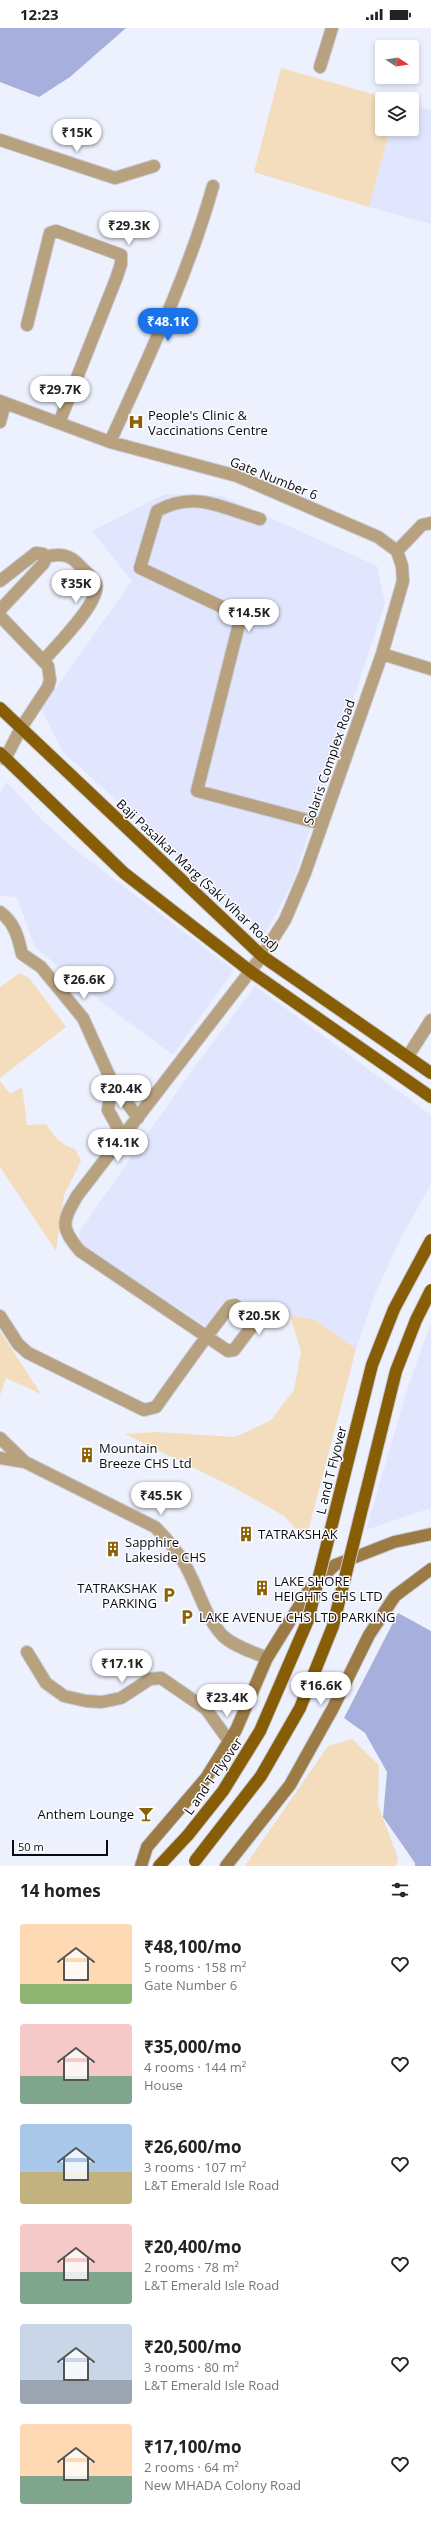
<!DOCTYPE html>
<html lang="en">
<head>
<meta charset="utf-8">
<style>
  body { margin:0; font-family:"Open Sans",sans-serif; background:#f2f2f2; color:#222; height:100vh; display:flex; flex-direction:column; font-size:15px; white-space:nowrap }
  * { box-sizing:border-box; margin:0 }
  p { font-size:13px; color:#767676 }
  .icon { flex:none; width:22px; height:22px; fill:none; stroke:currentColor; stroke-width:2; stroke-linecap:round; stroke-linejoin:round }
  .map { position:relative; height:1838px; overflow:hidden }
  .drawer { display:flex; flex-direction:column; background:#fff; flex:1 }
  .drawer>* { flex:none }
  .needle { width:26px; rotate:102deg }
  .fabs { position:absolute; left:375px; top:12px; display:grid; gap:8px }
  .fabs a { display:grid; place-items:center; width:44px; height:44px; border-radius:4px; background:#fff; box-shadow:0 2px 6px #0003; font-size:20px }
  .scale { position:absolute; left:12px; bottom:10px; width:96px; box-sizing:border-box; padding-left:4px; border:2px solid #090a15; border-top:0; font-size:11px; line-height:14px; white-space:nowrap; color:#090a15; -webkit-text-stroke:3px #fdfdfd; paint-order:stroke }
  .price { position:absolute; translate:-50% -34px; padding:0 9px; border-radius:14px; background:#fff; color:#222; font-size:13px; line-height:26px; filter:drop-shadow(0 1px 2px #0008) }
  .price::after { content:''; position:absolute; left:50%; top:24px; width:12px; height:9px; margin-left:-6px; background:inherit; clip-path:polygon(0 0,100% 0,50% 100%) }
  .price.current { background:#1a73e8; color:#fff }
  ul { padding:0; list-style:none }
  li { display:flex; align-items:center; gap:12px; height:100px; padding:0 20px }
  li span { display:grid; place-items:center; flex:none; width:112px; height:80px; border-radius:4px; color:#555 }
  li>.icon { margin-inline-start:auto }
  span .icon { width:48px; height:48px; fill:#fffc; stroke-width:1 }
  li b { font-size:17px }
  h2 { display:flex; justify-content:space-between; align-items:center; height:48px; padding:0 20px; font-size:17px }
  .status { display:flex; justify-content:space-between; align-items:center; height:28px; padding:0 20px; background:#fff; direction:ltr }
  .status svg { height:11px; fill:currentColor }
  .map>svg:first-child { display:block }
</style>
</head>
<body>
<div class="status"><b>12:23</b><svg viewBox="0 0 49 12"><path d="M0 12V9h3v3zM5 12V6h3v6zM10 12V3h3v9zM15 12V0h3v12zM26 1h20v11H26zM47 4h2v5h-2z"/></svg></div>
<div class="map">
<svg width="431" height="1838" viewBox="0 0 431 1838">
  <rect width="100%" height="100%" fill="#edf0fd"/>
  <!-- built -->
  <path fill="#e1e6fe" d="M412 77 431 82V196L369 179 390 101H412Z
    M165 466 222 468 377 538 385 575 293 854 265 906 63 724 41 681 132 553 92 503Z
    M7 754 40 790 78 824 234 942 173 1027 104 976 35 919 17 870 0 867V764Z
    M255 958 431 1087V1156L400 1212 375 1266 356 1321 315 1292 290 1287 265 1293 239 1276 214 1304 81 1216 79 1204 193 1041Z
    M431 1294V1480L366 1502 408 1359Z"/>
  <!-- green -->
  <path fill="#f3ddbc" d="M281 40 390 71H382V101H390L369 179 254 144Z
    M20 945 30 951 66 999 0 1050V959Z
    M0 1053 10 1066 22 1059 27 1097 46 1096C54 1109 61 1117 75 1121L81 1133 64 1167 56 1223 0 1139Z
    M290 1287 315 1292 356 1321 306 1511 284 1488 235 1460 125 1406 156 1404 235 1409 270 1393 294 1362 301 1324Z
    M0 1303 41 1366 6 1350 0 1367Z
    M352 1711 379 1737 378 1777 398 1830 396 1838H245L328 1718Z"/>
  <!-- water -->
  <path fill="#a7b0dc" d="M0 0H126L70 49 39 69 0 54Z
    M398 1585 431 1603V1838H415V1835L383 1789 387 1744 365 1705 344 1690Z"/>
  <g fill="none" stroke-linecap="round" stroke-linejoin="round">
    <defs>
      <path id="street" d="M320 39 332 0
        M0 112 115 150 154 138
        M27 297 50 205 56 203 121 227V236L116 251 59 395
        M0 373 110 414 237 448 378 509 397 523
        M0 394 5 375
        M110 414C148 330 188 247 213 158
        M260 491C222 480 195 462 157 483L140 540 241 588 197 763 322 796
        M397 523 422 497 431 495
        M0 553 36 525 43 526 45 532 43 536 0 582
        M0 588 48 638 50 652 48 659 21 700 5 731
        M382 626 431 641
        M43 633C55 619 101 574 96 556 94 550 85 543 80 538 70 526 59 525 45 529
        M0 884C15 895 18 909 22 926L41 939 83 990 112 1054 138 1090
        M408 1028 431 992
        M112 1054 108 1082 123 1109
        M0 1288 18 1316 28 1325 144 1382 156 1379C180 1345 204 1311 230 1278L235 1277 251 1289 253 1297 234 1322 228 1323 80 1223C60 1199 62 1194 77 1168L262 928 285 892 305 845 382 626 403 553 402 538 397 523
        M0 1410 25 1434 155 1499C166 1510 176 1521 184 1535 198 1558 204 1588 223 1608 235 1619 253 1624 267 1630
        M0 1430 25 1434
        M27 1624 46 1655 64 1668 86 1673 102 1674 121 1670 150 1651 161 1650 206 1681 229 1713"/>
      <path id="secondary" d="M141 1838 147 1819 206 1750 236 1702 267 1630 309 1562 335 1537 394 1514 431 1506
        M226 1838 290 1757 333 1680 369 1607 395 1568 431 1541"/>
      <path id="primary" d="M0 680 262 928 431 1045
        M0 725 124 845 250 943 431 1069
        M159 1838 188 1807"/>
    </defs>
    <!-- street casing -->
    <use href="#street" stroke="#c9cbd8" stroke-width="14"/>
    <!-- secondary casing -->
    <use href="#secondary" stroke="#c9cbd8" stroke-width="14"/>
    <!-- primary casing -->
    <use href="#primary" stroke="#c9cbd8" stroke-width="14"/>
    <!-- street -->
    <use href="#street" stroke="#b8a17e" stroke-width="12"/>
    <!-- secondary -->
    <use href="#secondary" stroke="#9c7a43" stroke-width="12"/>
    <!-- primary -->
    <use href="#primary" stroke="#875d06" stroke-width="12"/>
    <defs>
      <path id="primary-bridge" d="M188 1807 223 1763 260 1703 308 1592 372 1337 394 1281 431 1212
        M195 1833 261 1748 300 1680 333 1598 396 1343 416 1292 431 1262"/>
    </defs>
    <!-- primary-bridge casing -->
    <use href="#primary-bridge" stroke="#c9cbd8" stroke-width="14" stroke-linecap="butt"/>
    <!-- primary-bridge -->
    <use href="#primary-bridge" stroke="#875d06" stroke-width="12"/>
  </g>
  <!-- icons -->
  <defs>
    <symbol id="hospital-bare" viewBox="-9 -9 18 18"><path d="M-5-5h3v3.5h4V-5h3V5h-3V1.5h-4V5h-3Z" fill="#8c6105" stroke="#fdfdfd" stroke-width="2.5" paint-order="stroke"/></symbol>
    <symbol id="building-bare" viewBox="-9 -9 18 18"><path d="M-4-6H4V6H1V3H-1V6H-4ZM-2.5-4.3h1.7v1.8h-1.7ZM.8-4.3h1.7v1.8H.8ZM-2.5-1h1.7V.8h-1.7ZM.8-1h1.7V.8H.8Z" fill="#8c6105" stroke="#fdfdfd" stroke-width="2.5" paint-order="stroke"/></symbol>
    <symbol id="parking-bare" viewBox="-9 -9 18 18"><path d="M-3.5-5.5H1a3.5 3.5 0 0 1 0 7H-1V5.5H-3.5ZM-1-3.4V-.6H.8a1.4 1.4 0 0 0 0-2.8Z" fill="#8c6105" stroke="#fdfdfd" stroke-width="2.5" paint-order="stroke"/></symbol>
    <symbol id="bar-bare" viewBox="-9 -9 18 18"><path d="M-6-5H6L.8 .8V4.5H3.5V6h-7V4.5H-.8V.8Z" fill="#8c6105" stroke="#fdfdfd" stroke-width="2.5" paint-order="stroke"/></symbol>
  </defs>
  <g fill-rule="evenodd">
    <use href="#hospital-bare" x="125" y="383" width="22" height="22"/>
    <use href="#building-bare" x="76" y="1416" width="22" height="22"/>
    <use href="#building-bare" x="235" y="1495" width="22" height="22"/>
    <use href="#building-bare" x="102" y="1510" width="22" height="22"/>
    <use href="#building-bare" x="251" y="1549" width="22" height="22"/>
    <use href="#parking-bare" x="158" y="1556" width="22" height="22"/>
    <use href="#parking-bare" x="176" y="1578" width="22" height="22"/>
    <use href="#bar-bare" x="135" y="1775" width="22" height="22"/>
  </g>
  <g text-anchor="middle" stroke-width="3" stroke-linejoin="round" paint-order="stroke">
    <!-- poi labels -->
    <g font-size="13" fill="#090a15" stroke="#fdfdfd" text-anchor="start">
      <text x="148" y="392">People's Clinic &amp;<tspan x="148" dy="15">Vaccinations Centre</tspan></text>
      <text x="99" y="1425">Mountain<tspan x="99" dy="15">Breeze CHS Ltd</tspan></text>
      <text x="258" y="1511">TATRAKSHAK</text>
      <text x="125" y="1519">Sapphire<tspan x="125" dy="15">Lakeside CHS</tspan></text>
      <text x="274" y="1558">LAKE SHORE<tspan x="274" dy="15">HEIGHTS CHS LTD</tspan></text>
      <text x="157" y="1565" text-anchor="end">TATRAKSHAK<tspan x="157" dy="15">PARKING</tspan></text>
      <text x="199" y="1594">LAKE AVENUE CHS LTD PARKING</text>
      <text x="134" y="1791" text-anchor="end">Anthem Lounge</text>
    </g>
    <!-- street labels -->
    <g font-size="13" fill="#090a15" stroke="#fdfdfd">
      <text transform="translate(274 450) rotate(22)" y="5">Gate Number 6</text>
      <text transform="translate(329 734) rotate(-71)" y="5">Solaris Complex Road</text>
      <text transform="translate(198 847) rotate(43)" y="5">Baji Pasalkar Marg (Saki Vihar Road)</text>
      <text transform="translate(331 1442) rotate(-76)" y="5">L and T Flyover</text>
      <text transform="translate(213 1748) rotate(-55)" y="5">L and T Flyover</text>
    </g>
  </g>
</svg>
<div class="fabs">
<a><svg class="needle" viewBox="-14 -14 28 28"><path d="M0-13l5 13h-10z" fill="#e53935"/><path d="M0 13l5-13h-10z" fill="#767676"/></svg></a>
<a><svg class="icon" aria-label="layers" viewBox="0 0 24 24"><path d="M12 4l9 5-9 5-9-5zM3 14l9 5 9-5"/></svg></a>
</div>
<div class="scale">50 m</div>
<b class="price" style="left:77px;top:125px">₹15K</b>
<b class="price" style="left:129px;top:218px">₹29.3K</b>
<b class="price current" style="left:168px;top:314px">₹48.1K</b>
<b class="price" style="left:60px;top:382px">₹29.7K</b>
<b class="price" style="left:76px;top:576px">₹35K</b>
<b class="price" style="left:249px;top:605px">₹14.5K</b>
<b class="price" style="left:84px;top:972px">₹26.6K</b>
<b class="price" style="left:121px;top:1081px">₹20.4K</b>
<b class="price" style="left:118px;top:1135px">₹14.1K</b>
<b class="price" style="left:259px;top:1308px">₹20.5K</b>
<b class="price" style="left:161px;top:1488px">₹45.5K</b>
<b class="price" style="left:122px;top:1656px">₹17.1K</b>
<b class="price" style="left:321px;top:1678px">₹16.6K</b>
<b class="price" style="left:227px;top:1690px">₹23.4K</b>
</div>
<section class="drawer">
<h2>14 homes<svg class="icon" aria-label="filters" viewBox="0 0 24 24"><path d="M4 7h16M4 17h16"/><circle cx="9" cy="7" r="2"/><circle cx="15" cy="17" r="2"/></svg></h2>
<ul>
<li><span style="background:linear-gradient(#ffd9b3 75%,#8fb573 0)"><svg class="icon" aria-label="home" viewBox="0 0 24 24"><path d="M3 11l9-7 9 7M6 9v11h12V9"/></svg></span><div><b>₹48,100/mo</b><p>5 rooms · 158 m²</p><p>Gate Number 6</p></div><svg class="icon" aria-label="heart" viewBox="0 0 24 24"><path d="M12 20l-8-8c-3-5 5-10 8-4 3-6 11-1 8 4z"/></svg></li>
<li><span style="background:linear-gradient(#f6c9c9 65%,#7fa58c 0)"><svg class="icon" aria-label="home" viewBox="0 0 24 24"><path d="M3 11l9-7 9 7M6 9v11h12V9"/></svg></span><div><b>₹35,000/mo</b><p>4 rooms · 144 m²</p><p>House</p></div><svg class="icon" aria-label="heart" viewBox="0 0 24 24"><path d="M12 20l-8-8c-3-5 5-10 8-4 3-6 11-1 8 4z"/></svg></li>
<li><span style="background:linear-gradient(#a9c7e8 60%,#c2b280 0)"><svg class="icon" aria-label="home" viewBox="0 0 24 24"><path d="M3 11l9-7 9 7M6 9v11h12V9"/></svg></span><div><b>₹26,600/mo</b><p>3 rooms · 107 m²</p><p>L&amp;T Emerald Isle Road</p></div><svg class="icon" aria-label="heart" viewBox="0 0 24 24"><path d="M12 20l-8-8c-3-5 5-10 8-4 3-6 11-1 8 4z"/></svg></li>
<li><span style="background:linear-gradient(#f6c9c9 60%,#7fa58c 0)"><svg class="icon" aria-label="home" viewBox="0 0 24 24"><path d="M3 11l9-7 9 7M6 9v11h12V9"/></svg></span><div><b>₹20,400/mo</b><p>2 rooms · 78 m²</p><p>L&amp;T Emerald Isle Road</p></div><svg class="icon" aria-label="heart" viewBox="0 0 24 24"><path d="M12 20l-8-8c-3-5 5-10 8-4 3-6 11-1 8 4z"/></svg></li>
<li><span style="background:linear-gradient(#c9d6e8 70%,#9aa5b1 0)"><svg class="icon" aria-label="home" viewBox="0 0 24 24"><path d="M3 11l9-7 9 7M6 9v11h12V9"/></svg></span><div><b>₹20,500/mo</b><p>3 rooms · 80 m²</p><p>L&amp;T Emerald Isle Road</p></div><svg class="icon" aria-label="heart" viewBox="0 0 24 24"><path d="M12 20l-8-8c-3-5 5-10 8-4 3-6 11-1 8 4z"/></svg></li>
<li><span style="background:linear-gradient(#ffd9b3 65%,#7fa58c 0)"><svg class="icon" aria-label="home" viewBox="0 0 24 24"><path d="M3 11l9-7 9 7M6 9v11h12V9"/></svg></span><div><b>₹17,100/mo</b><p>2 rooms · 64 m²</p><p>New MHADA Colony Road</p></div><svg class="icon" aria-label="heart" viewBox="0 0 24 24"><path d="M12 20l-8-8c-3-5 5-10 8-4 3-6 11-1 8 4z"/></svg></li>
</ul>
</section>
</body>
</html>
